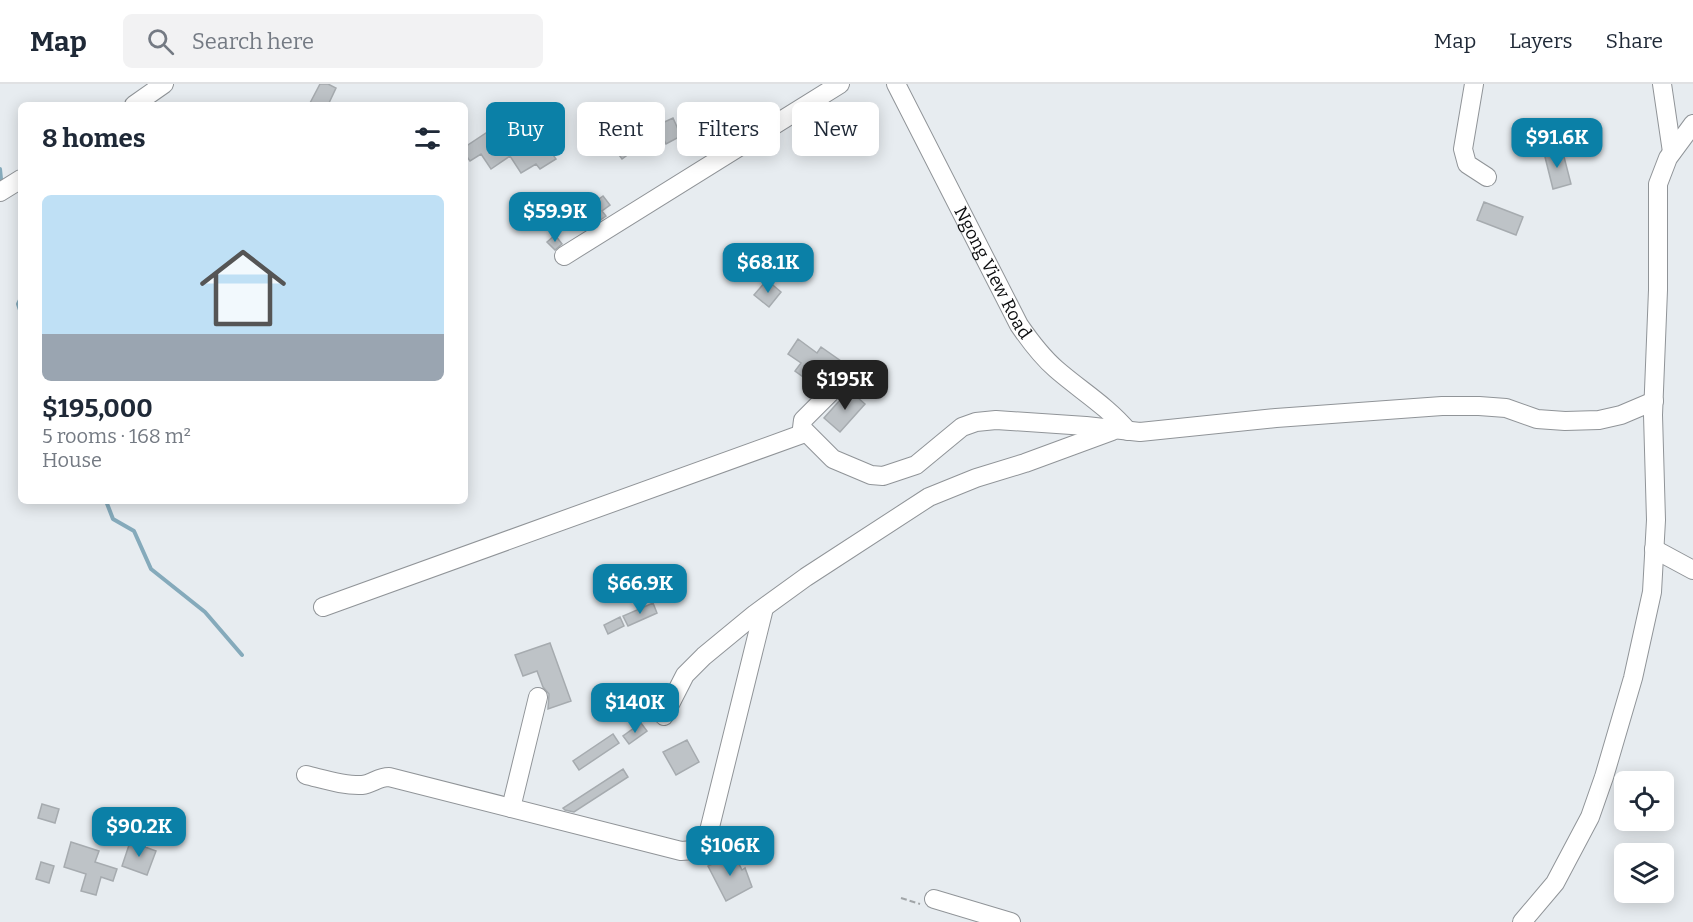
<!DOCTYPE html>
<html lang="en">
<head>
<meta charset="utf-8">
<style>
  body { margin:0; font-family:Bitter,serif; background:#f2f2f3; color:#1f2937; height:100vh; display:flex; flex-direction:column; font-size:22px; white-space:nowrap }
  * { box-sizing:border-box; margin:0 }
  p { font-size:20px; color:#747a83 }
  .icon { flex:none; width:33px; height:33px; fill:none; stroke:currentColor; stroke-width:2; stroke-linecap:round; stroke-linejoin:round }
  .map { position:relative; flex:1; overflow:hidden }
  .sheet { position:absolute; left:18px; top:18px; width:450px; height:402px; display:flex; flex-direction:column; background:#fff; border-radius:9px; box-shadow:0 3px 15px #0003 }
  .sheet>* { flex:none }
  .hud { position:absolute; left:486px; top:18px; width:570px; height:54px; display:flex; gap:12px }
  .controls { position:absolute; left:1614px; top:687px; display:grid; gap:12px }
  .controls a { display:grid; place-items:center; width:60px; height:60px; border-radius:9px; background:#fff; box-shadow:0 3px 15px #0003; font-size:30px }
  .price { position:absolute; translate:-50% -51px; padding:0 14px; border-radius:12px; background:#0b80a7; color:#fff; font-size:20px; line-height:39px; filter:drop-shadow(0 2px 3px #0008) }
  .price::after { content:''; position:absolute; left:50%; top:36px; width:18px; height:14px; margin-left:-9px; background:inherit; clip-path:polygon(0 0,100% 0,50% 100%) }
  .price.selected { background:#222; color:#fff }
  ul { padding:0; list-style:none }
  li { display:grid; align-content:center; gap:12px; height:318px; padding:0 24px }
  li+li { border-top:2px solid #e0e1e3 }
  li span { display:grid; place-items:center; height:186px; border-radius:9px; color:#555 }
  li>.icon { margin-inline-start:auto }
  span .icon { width:108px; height:108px; fill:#fffc; stroke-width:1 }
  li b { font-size:26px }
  h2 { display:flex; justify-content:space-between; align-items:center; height:72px; padding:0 24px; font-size:26px }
  .chip { padding:0 21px; border-radius:9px; background:#fff; box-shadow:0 3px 15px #0003; font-size:21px; line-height:54px }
  .chip.selected { background:#0b80a7; color:#fff }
  header { display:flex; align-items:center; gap:36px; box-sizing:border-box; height:84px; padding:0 30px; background:#fff; border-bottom:2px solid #e0e1e3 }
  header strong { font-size:28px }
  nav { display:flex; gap:33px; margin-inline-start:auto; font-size:21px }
  .search { width:420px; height:54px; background:#f2f2f3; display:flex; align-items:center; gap:15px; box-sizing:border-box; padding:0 21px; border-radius:9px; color:#747a83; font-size:22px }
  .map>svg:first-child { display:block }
</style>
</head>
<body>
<header>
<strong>Map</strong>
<div class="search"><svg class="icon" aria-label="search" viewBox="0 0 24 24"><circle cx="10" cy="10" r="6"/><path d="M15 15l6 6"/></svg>Search here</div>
<nav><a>Map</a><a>Layers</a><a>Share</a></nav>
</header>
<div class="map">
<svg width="1693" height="838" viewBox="0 0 1693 838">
  <rect width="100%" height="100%" fill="#e7ecf0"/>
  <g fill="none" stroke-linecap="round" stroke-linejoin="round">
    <!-- stream -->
    <path stroke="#85aabb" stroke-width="4" d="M0 85 1 95
      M20 125 21 127
      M21 214 18 220 21 229
      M106 417 113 435 134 447 151 485 205 528 242 571"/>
  </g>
  <!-- building -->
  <path fill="#bec3c7" stroke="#a6abaf" stroke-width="1.5" d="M320 0H328L336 4 328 21H309Z
    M634 21 643 33 649 29 658 41 673 34 681 52 666 60 660 47 622 75 600 46Z
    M518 42 523 49 533 43 539 53 545 50 550 59 546 61 556 75 540 85 536 80 521 89 510 72 491 85 481 70 470 77 465 70V63L489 47 496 56Z
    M1562 65 1571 100 1553 105 1544 69Z
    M603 112 610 121 602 127 606 132 593 141 589 136 585 139 576 128 580 125 578 122 587 116 591 121Z
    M1484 118 1523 133 1516 151 1477 136Z
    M555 151 562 160 555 166 547 158Z
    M767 196 781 208 769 223 754 211Z
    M798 255 817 269 821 263 858 289 852 297 849 291 844 287H839L833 290 829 287 817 303 795 287 801 279 788 270Z
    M849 306 865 320 840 348 824 334Z
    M653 519 657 529 628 542 623 532Z
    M620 533 624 542 608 550 604 541Z
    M550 559 571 617 548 625 549 610 543 603 537 587 523 592 515 571Z
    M641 639 647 647 629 660 623 652Z
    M613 650 619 659 579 686 573 677Z
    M687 656 699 678 676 691 663 668Z
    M623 685 628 693 574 728 565 726 563 724Z
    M42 720 59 725 55 739 38 734Z
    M136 757 146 760 145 763 156 767 147 791 122 782 130 758 135 760Z
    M71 758 99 767 95 778 117 785 113 797 101 793 96 811 81 807 86 790 64 783Z
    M734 770 742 786 745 784 752 803 726 817 708 782Z
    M41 778 54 782 49 799 36 795Z"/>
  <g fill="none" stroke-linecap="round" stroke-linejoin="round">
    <defs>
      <g id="minor">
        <path id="s1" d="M896 0 1019 241C1030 257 1041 272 1056 285 1080 306 1107 322 1128 347"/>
        <path d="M1474 0 1463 65 1467 80 1487 93"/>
        <path d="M1662 0 1672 68"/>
        <path d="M134 21 164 0"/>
        <path d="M0 108 21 95"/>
        <path d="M564 172 840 0"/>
        <path d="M841 298 803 336 802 344 833 375 871 391 883 392 916 381 962 343 976 338 996 336 1086 342 1140 348 1276 334 1442 322H1479L1506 324 1537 335 1565 337 1599 336 1621 331 1654 317"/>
        <path d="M1654 465 1693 486"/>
        <path d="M323 523 805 349"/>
        <path d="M664 632 685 591 704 572 755 530 806 493 929 413 976 394 1025 379 1112 347"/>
        <path d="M306 691C323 695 344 702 362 701 372 700 378 693 389 693L681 767 694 766 708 751 764 524"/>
        <path d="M511 724 538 613"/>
        <path d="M934 815 1011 838"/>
        <path d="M1522 838 1555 799 1590 733 1604 693 1633 594 1652 508 1656 436 1653 331 1658 206V100L1668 74 1693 40"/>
      </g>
    </defs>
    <!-- minor casing -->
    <use href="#minor" stroke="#909498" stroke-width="20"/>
    <!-- path -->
    <path stroke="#a1a5a8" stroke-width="2" stroke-dasharray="6 3" stroke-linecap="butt" d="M901 814 920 820"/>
    <!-- minor -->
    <use href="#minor" stroke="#fff" stroke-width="18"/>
  </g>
  <g text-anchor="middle" stroke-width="5" stroke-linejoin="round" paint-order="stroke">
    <!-- street labels -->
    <g font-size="18" fill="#0c0d0f" stroke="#fff">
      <text dy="6" stroke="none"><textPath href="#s1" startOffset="212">Ngong View Road</textPath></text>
    </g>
  </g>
</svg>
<div class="controls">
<a><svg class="icon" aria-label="locate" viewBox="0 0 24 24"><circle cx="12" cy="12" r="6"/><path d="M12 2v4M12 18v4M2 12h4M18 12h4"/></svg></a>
<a><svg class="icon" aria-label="layers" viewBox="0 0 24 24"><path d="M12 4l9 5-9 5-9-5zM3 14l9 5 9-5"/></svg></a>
</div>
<b class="price" style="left:1557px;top:85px">$91.6K</b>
<b class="price" style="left:555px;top:159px">$59.9K</b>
<b class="price" style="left:768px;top:210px">$68.1K</b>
<b class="price selected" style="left:845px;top:327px">$195K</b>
<b class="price" style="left:640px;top:531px">$66.9K</b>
<b class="price" style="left:635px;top:650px">$140K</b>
<b class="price" style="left:139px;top:774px">$90.2K</b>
<b class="price" style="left:730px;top:793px">$106K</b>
<div class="hud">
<a class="chip selected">Buy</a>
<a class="chip">Rent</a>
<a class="chip">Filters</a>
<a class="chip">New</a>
</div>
<section class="sheet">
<h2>8 homes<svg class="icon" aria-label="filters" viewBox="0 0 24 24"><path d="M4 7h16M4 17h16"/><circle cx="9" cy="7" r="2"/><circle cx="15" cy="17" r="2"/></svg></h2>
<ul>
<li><span style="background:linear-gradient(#bfe0f5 75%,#9aa5b1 0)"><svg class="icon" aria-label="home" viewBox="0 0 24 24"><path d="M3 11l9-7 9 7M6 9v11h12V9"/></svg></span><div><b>$195,000</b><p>5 rooms · 168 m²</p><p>House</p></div></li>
</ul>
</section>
</div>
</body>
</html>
